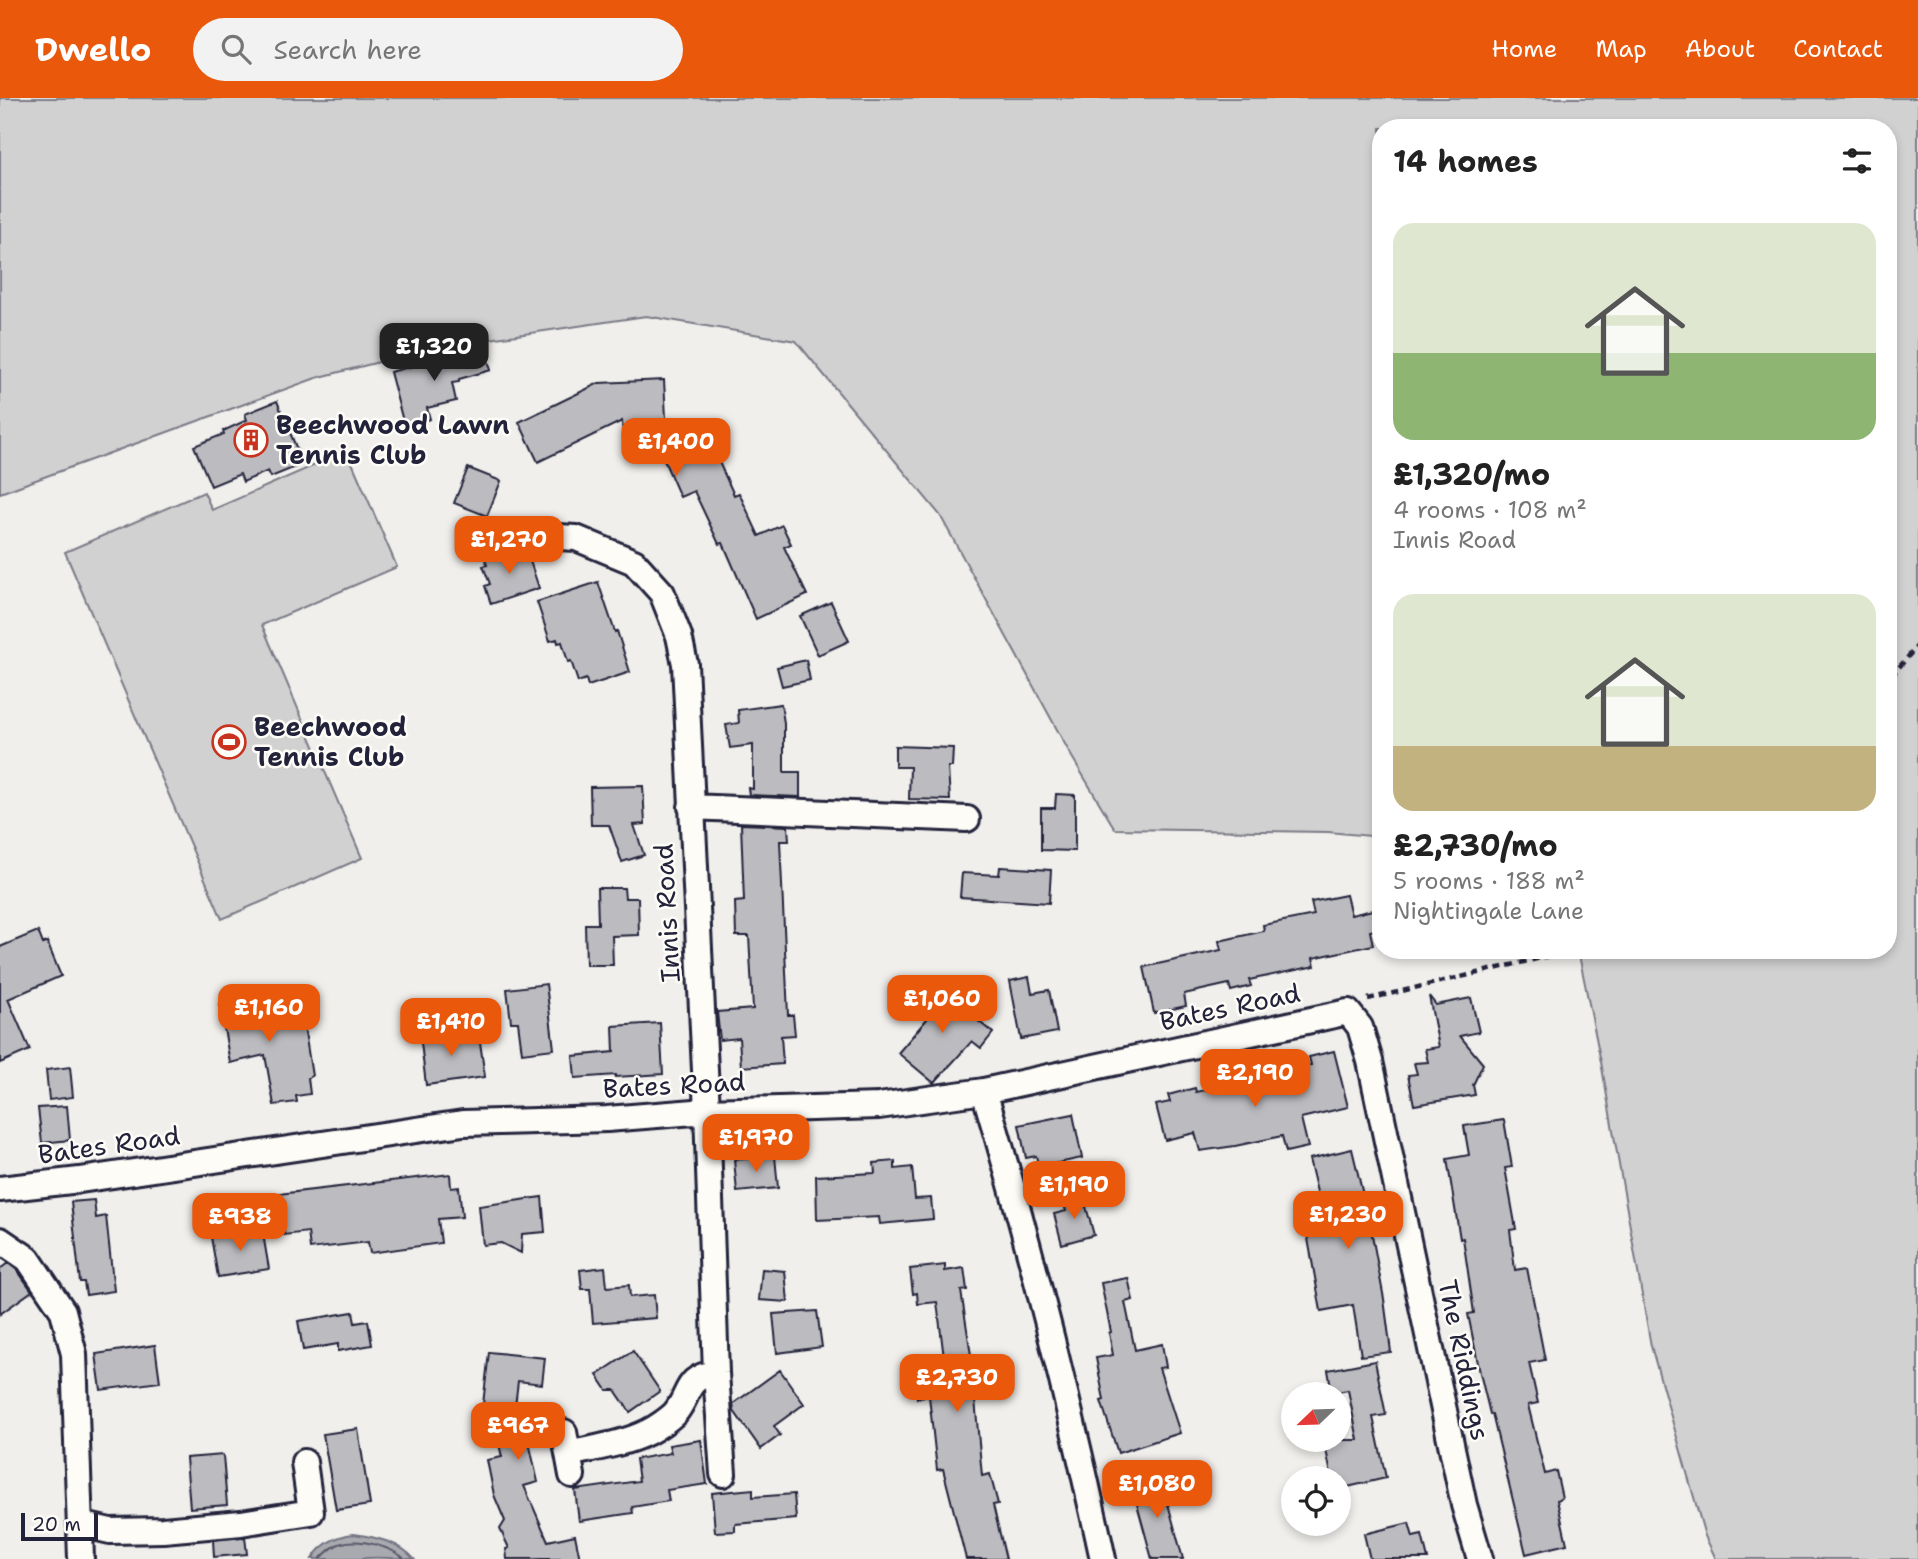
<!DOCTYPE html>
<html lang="en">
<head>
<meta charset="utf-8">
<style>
  body { margin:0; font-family:"Shantell Sans",sans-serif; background:#f2f2f2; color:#222; height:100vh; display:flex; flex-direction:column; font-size:26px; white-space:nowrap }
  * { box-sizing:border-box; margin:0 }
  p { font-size:23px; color:#767676 }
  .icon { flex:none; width:38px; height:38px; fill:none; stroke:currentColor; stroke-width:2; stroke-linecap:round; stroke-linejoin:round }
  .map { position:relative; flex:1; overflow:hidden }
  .side { position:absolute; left:1372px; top:21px; width:525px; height:840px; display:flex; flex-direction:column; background:#fff; border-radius:28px; box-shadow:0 4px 10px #0003 }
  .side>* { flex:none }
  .needle { width:46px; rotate:247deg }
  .tools { position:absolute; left:1281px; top:1284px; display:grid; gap:14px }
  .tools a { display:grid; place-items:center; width:70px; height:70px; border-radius:50%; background:#fff; box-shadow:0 4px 10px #0003; font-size:35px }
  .scale { position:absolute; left:21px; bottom:18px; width:77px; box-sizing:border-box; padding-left:7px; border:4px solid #22223b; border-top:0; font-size:19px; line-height:24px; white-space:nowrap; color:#22223b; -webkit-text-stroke:5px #fdfcf7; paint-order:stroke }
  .price { position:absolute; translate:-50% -60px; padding:0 16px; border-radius:14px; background:#ea580c; color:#fff; font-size:23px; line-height:46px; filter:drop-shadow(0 2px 4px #0008) }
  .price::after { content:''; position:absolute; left:50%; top:42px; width:21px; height:16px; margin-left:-10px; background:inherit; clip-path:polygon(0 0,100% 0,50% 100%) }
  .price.active { background:#222; color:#fff }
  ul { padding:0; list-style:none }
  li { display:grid; align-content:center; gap:14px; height:371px; padding:0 21px }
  li span { display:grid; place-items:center; height:217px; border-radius:21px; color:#555 }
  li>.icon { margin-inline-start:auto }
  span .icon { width:126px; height:126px; fill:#fffc; stroke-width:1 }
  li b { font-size:30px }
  h2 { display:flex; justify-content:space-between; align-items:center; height:84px; padding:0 21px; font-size:30px }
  header { display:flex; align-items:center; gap:42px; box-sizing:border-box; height:98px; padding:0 35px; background:#ea580c; color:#fff }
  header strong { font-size:33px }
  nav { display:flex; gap:38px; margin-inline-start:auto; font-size:24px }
  .search { width:490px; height:63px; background:#f2f2f2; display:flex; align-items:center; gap:18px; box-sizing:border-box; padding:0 24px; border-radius:38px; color:#767676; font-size:26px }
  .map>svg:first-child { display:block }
</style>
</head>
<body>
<header>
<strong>Dwello</strong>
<div class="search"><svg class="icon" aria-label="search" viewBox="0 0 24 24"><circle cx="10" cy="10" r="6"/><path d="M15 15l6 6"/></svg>Search here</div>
<nav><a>Home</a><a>Map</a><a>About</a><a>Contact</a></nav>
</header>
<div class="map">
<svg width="1918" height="1461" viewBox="0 0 1918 1461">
  <rect width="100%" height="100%" fill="#f0efec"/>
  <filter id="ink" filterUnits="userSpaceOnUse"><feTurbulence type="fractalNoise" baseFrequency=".0143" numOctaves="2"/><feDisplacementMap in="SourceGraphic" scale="14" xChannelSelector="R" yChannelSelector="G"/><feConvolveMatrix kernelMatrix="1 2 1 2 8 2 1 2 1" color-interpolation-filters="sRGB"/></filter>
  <g filter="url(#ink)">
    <!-- green -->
    <path fill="#d2d1d1" stroke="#7a7a86" stroke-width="2" d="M0 0H1918V1461H1716L1705 1438 1651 1248 1601 964 1578 852H1888V30H1381V739L1328 734 1115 731 1072 659 940 417 796 243 646 218 442 248 316 280 0 395Z
      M347 353 397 469 262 527 362 760 222 821 65 454 204 394 212 412Z"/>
    <!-- water -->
    <path fill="#a9a9b0" stroke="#737381" stroke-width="2" d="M354 1436C375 1439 400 1444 414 1461 403 1461 369 1458 362 1461H312C322 1445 336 1438 354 1436Z"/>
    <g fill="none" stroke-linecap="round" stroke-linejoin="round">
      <!-- shore -->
      <path stroke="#58586a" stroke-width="2" d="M320 1461C326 1455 333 1447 342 1445 361 1440 391 1449 405 1461"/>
    </g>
    <!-- building -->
    <path fill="#bcbcc0" stroke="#22223b" stroke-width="2" d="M484 250 491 272 459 281V284L452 285 456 303 427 310 430 321 404 327 390 274Z
      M664 282 667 339 686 330 692 344 707 338 734 397 739 395 759 438 782 427 791 446 784 449 807 497 756 521 723 445 719 446 694 393 680 399 657 346 624 347 622 323 538 364 519 324 599 285Z
      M277 303 303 366 271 379 268 373 243 384 240 376 211 388 194 348 224 336 223 333 247 322 245 316Z
      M468 370 501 383 487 418 454 405Z
      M514 451 515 455 526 451 539 490 491 506 485 488 490 486 483 468 487 467 485 461Z
      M598 484 615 534 617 533 630 574 588 588 586 581 578 584 571 563 568 564 562 544 558 545 557 541 550 543 537 504Z
      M831 504 849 543 818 557 800 518Z
      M806 562 810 582 782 588 777 569Z
      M781 606 784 625V674H800V699L749 697 748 690 753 691V647L730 650 726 627 739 625 738 612Z
      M895 648 953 650 952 669H948L950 702 909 701 910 669H895Z
      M643 688 645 726 634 727 644 757 622 764 609 727H591L590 689Z
      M1056 696 1075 697V753L1041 752V710H1055Z
      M741 726 788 728 789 743H780L788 917H793L795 937 781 938 783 966 741 969 739 940 720 942 717 914 753 911 749 838H736L735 804 744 803Z
      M1000 769 1051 772 1049 805 960 799 962 775 999 777Z
      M597 790H624L625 800H638L639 837 612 838 613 867H586L585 826H598Z
      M1346 797 1351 817 1381 810V831L1370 833 1373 847 1313 860 1315 868 1249 882 1251 888 1231 893 1229 886 1184 896 1186 908 1154 915 1144 869 1221 852 1219 843 1264 833 1263 827 1314 817 1311 804Z
      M38 833 43 846 47 844 61 878 8 901 30 952 0 965V849Z
      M1029 879 1032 895 1049 892 1057 934 1021 941 1010 883Z
      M546 886 554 951 522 955 518 924H511L507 891Z
      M934 887 993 935 981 950 972 943 934 985 898 955 927 921 915 911Z
      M261 888 263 911 267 910 269 921 302 915 312 978 308 980 310 996 296 998 297 1004 274 1007 265 957 230 965 220 907 242 901 241 891Z
      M1429 898 1436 907 1471 900 1479 934 1460 938 1483 966 1473 987 1475 997 1414 1007 1408 977 1417 976 1414 965 1428 964 1425 951 1439 949Z
      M660 925 663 976 616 979V977L575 980 573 958 614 954 613 928Z
      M439 933 440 942 479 937 485 979 426 987 420 936Z
      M1334 953 1348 1009 1301 1020 1308 1049 1286 1054 1282 1038 1235 1048 1200 1053 1195 1035 1165 1042 1156 1007 1170 1004 1168 997 1195 990 1196 994 1256 981 1259 994 1307 983 1303 969 1311 967 1309 959Z
      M70 969 73 999 49 1002 46 972Z
      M67 1008 70 1042 42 1045 38 1010Z
      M1073 1016 1082 1060 1039 1069 1036 1058 1026 1060 1019 1027Z
      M1504 1022 1512 1069 1505 1070 1516 1131 1510 1132 1515 1172 1527 1170 1545 1262 1529 1265 1538 1305 1528 1307 1545 1376 1556 1373 1562 1400 1557 1402 1567 1446 1526 1456 1492 1316H1490L1480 1275 1468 1216 1474 1215 1463 1140 1460 1141 1447 1061 1469 1057 1464 1028Z
      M1352 1051 1370 1126 1384 1201 1391 1254 1361 1258 1353 1207 1321 1213 1307 1135 1326 1131 1309 1061Z
      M775 1058 778 1090 737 1094 734 1062Z
      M895 1063V1071L912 1069 915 1101 931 1100 933 1121 880 1126 879 1119 817 1122 816 1078 875 1075 874 1065Z
      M450 1076 451 1090 459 1089 462 1119 438 1121 441 1145 370 1155 368 1144 310 1151 308 1134 284 1137 279 1096Z
      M1083 1098 1094 1137 1062 1146 1054 1116 1066 1113 1063 1104Z
      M542 1099 545 1134 522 1136 521 1155 501 1145 483 1147 479 1108Z
      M94 1102 96 1120 106 1118 114 1193 86 1197 84 1184H80L71 1104Z
      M222 1102 224 1123 201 1126 198 1106Z
      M262 1130 269 1171 218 1179 211 1139Z
      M8 1165 17 1172 32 1193 0 1216V1171Z
      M945 1167V1173L964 1170 967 1192 961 1193 971 1257 982 1378 990 1376 998 1406 993 1407 1006 1461H966L943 1371 937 1372 929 1298 917 1300 913 1264 944 1260 937 1204 918 1206 917 1195 913 1196 910 1171Z
      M605 1169 607 1189 629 1187 630 1199 654 1197 656 1220 593 1225 590 1191H582L580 1172Z
      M762 1171 785 1173 788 1204 759 1202Z
      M1128 1180 1133 1202 1125 1204 1135 1252 1162 1246 1166 1269 1159 1270 1180 1335 1118 1355 1101 1303 1104 1302 1096 1260 1113 1257 1109 1235 1111 1234 1101 1185Z
      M817 1213 822 1249 777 1255 773 1216Z
      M353 1214 355 1225 368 1223 372 1247 338 1253V1246L303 1252 298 1223Z
      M155 1247 160 1284 101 1292 96 1256Z
      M633 1253 660 1293 630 1314 615 1292H607L597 1277Z
      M489 1254 545 1260 542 1286 518 1283 512 1334 526 1331 538 1384 524 1388 548 1443 575 1437 580 1461H507L506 1451 509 1450 500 1431 505 1423 494 1397 487 1362 502 1359 492 1316 482 1315Z
      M1375 1263 1386 1317 1373 1319 1386 1380 1339 1391V1381H1332L1324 1342H1358L1348 1292 1332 1295 1328 1272Z
      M780 1272 804 1306 774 1328 780 1337 761 1351 734 1313 733 1306Z
      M358 1331 370 1407 336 1412 323 1336Z
      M701 1342 707 1386 667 1392 669 1403 632 1409 633 1415 579 1423 575 1392 639 1383 636 1361 671 1355 669 1347Z
      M223 1357 227 1407 190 1410 186 1360Z
      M1161 1380 1183 1461H1152L1132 1388Z
      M753 1391V1399L794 1396 796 1421 735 1426V1433L715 1434 712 1395Z
      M1409 1425 1413 1439 1422 1437 1428 1461H1370L1364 1436Z
      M245 1439 247 1456 214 1459 213 1442Z"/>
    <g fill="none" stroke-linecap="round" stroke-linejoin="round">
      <defs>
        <path id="minor" d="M540 438 576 440 634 464 662 495 679 538 685 566 707 1013 716 1275 723 1376
          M691 709 967 721
          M984 993C1030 1147 1069 1304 1103 1461
          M0 1091 80 1082 463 1025 607 1021 707 1013 879 1008 984 993 1348 914 1360 929 1370 963 1464 1407 1480 1461
          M0 1142 28 1161 63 1213 74 1256 81 1461
          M564 1334 572 1377
          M568 1356C594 1350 624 1346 648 1334 656 1330 669 1321 675 1315 691 1296 684 1279 716 1275
          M80 1426 110 1433 163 1432 241 1425 311 1414 304 1364"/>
      </defs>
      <!-- minor casing -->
      <use href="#minor" stroke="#22223b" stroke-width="30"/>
      <!-- path -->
      <path stroke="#22223b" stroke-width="4.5" stroke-dasharray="7 5" stroke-linecap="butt" d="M1888 590 1895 574 1918 547
        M1368 901 1545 859 1564 852"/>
      <!-- minor -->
      <use href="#minor" stroke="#fdfcf7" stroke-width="24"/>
    </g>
  </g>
  <!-- icons -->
  <defs>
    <symbol id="building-ring" viewBox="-11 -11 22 22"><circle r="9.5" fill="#fdfcf7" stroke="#c8321e" stroke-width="1.5"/><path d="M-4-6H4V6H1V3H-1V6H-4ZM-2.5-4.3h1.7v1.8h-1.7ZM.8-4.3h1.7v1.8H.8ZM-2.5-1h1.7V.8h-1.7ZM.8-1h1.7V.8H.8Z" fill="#c8321e"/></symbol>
    <symbol id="stadium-ring" viewBox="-11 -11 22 22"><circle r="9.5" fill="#fdfcf7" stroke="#c8321e" stroke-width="1.5"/><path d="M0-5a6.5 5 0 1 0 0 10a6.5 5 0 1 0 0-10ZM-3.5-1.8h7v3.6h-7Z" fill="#c8321e"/></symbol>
  </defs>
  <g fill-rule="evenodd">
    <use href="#building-ring" x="232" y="323" width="38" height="38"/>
    <use href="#stadium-ring" x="210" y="625" width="38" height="38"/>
  </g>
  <g text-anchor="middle" stroke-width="5" stroke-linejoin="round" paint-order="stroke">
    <!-- poi labels -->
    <g font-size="26" font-weight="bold" fill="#22223b" stroke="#fdfcf7" text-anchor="start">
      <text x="276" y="336">Beechwood Lawn<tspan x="276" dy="30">Tennis Club</tspan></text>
      <text x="254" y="638">Beechwood<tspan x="254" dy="30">Tennis Club</tspan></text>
    </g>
    <!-- street labels -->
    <g font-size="26" fill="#22223b" stroke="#fdfcf7">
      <text transform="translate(667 815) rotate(-93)" y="9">Innis Road</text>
      <text transform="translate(1230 909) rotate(-12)" y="9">Bates Road</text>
      <text transform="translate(674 987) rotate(-3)" y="9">Bates Road</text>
      <text transform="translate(109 1047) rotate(-8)" y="9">Bates Road</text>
      <text transform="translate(1464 1262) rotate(78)" y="9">The Riddings</text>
    </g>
  </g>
</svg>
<div class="tools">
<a><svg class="needle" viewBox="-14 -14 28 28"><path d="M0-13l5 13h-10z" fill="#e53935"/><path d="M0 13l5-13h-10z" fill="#767676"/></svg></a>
<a><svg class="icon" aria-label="locate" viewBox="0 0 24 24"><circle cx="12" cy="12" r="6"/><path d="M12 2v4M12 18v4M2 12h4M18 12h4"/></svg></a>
</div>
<div class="scale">20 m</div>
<b class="price active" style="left:434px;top:285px">£1,320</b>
<b class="price" style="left:676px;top:380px">£1,400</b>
<b class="price" style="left:509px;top:478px">£1,270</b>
<b class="price" style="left:942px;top:937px">£1,060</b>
<b class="price" style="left:269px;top:946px">£1,160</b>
<b class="price" style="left:451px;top:960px">£1,410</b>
<b class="price" style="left:1255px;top:1011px">£2,190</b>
<b class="price" style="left:756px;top:1076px">£1,970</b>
<b class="price" style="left:1074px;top:1123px">£1,190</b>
<b class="price" style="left:1348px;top:1153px">£1,230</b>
<b class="price" style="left:240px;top:1155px">£938</b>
<b class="price" style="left:957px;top:1316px">£2,730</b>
<b class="price" style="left:518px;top:1364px">£967</b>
<b class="price" style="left:1157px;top:1422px">£1,080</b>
<section class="side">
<h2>14 homes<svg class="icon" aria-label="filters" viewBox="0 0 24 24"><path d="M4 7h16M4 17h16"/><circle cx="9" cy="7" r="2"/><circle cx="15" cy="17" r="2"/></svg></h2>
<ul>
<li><span style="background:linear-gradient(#dfe7d0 60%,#8fb573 0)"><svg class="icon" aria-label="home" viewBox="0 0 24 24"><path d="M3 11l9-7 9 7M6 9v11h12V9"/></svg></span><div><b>£1,320/mo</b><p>4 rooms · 108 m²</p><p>Innis Road</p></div></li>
<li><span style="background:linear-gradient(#dfe7d0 70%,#c2b280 0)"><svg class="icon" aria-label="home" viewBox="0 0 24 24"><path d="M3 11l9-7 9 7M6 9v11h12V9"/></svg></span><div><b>£2,730/mo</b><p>5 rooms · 188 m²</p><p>Nightingale Lane</p></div></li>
</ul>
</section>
</div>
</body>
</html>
